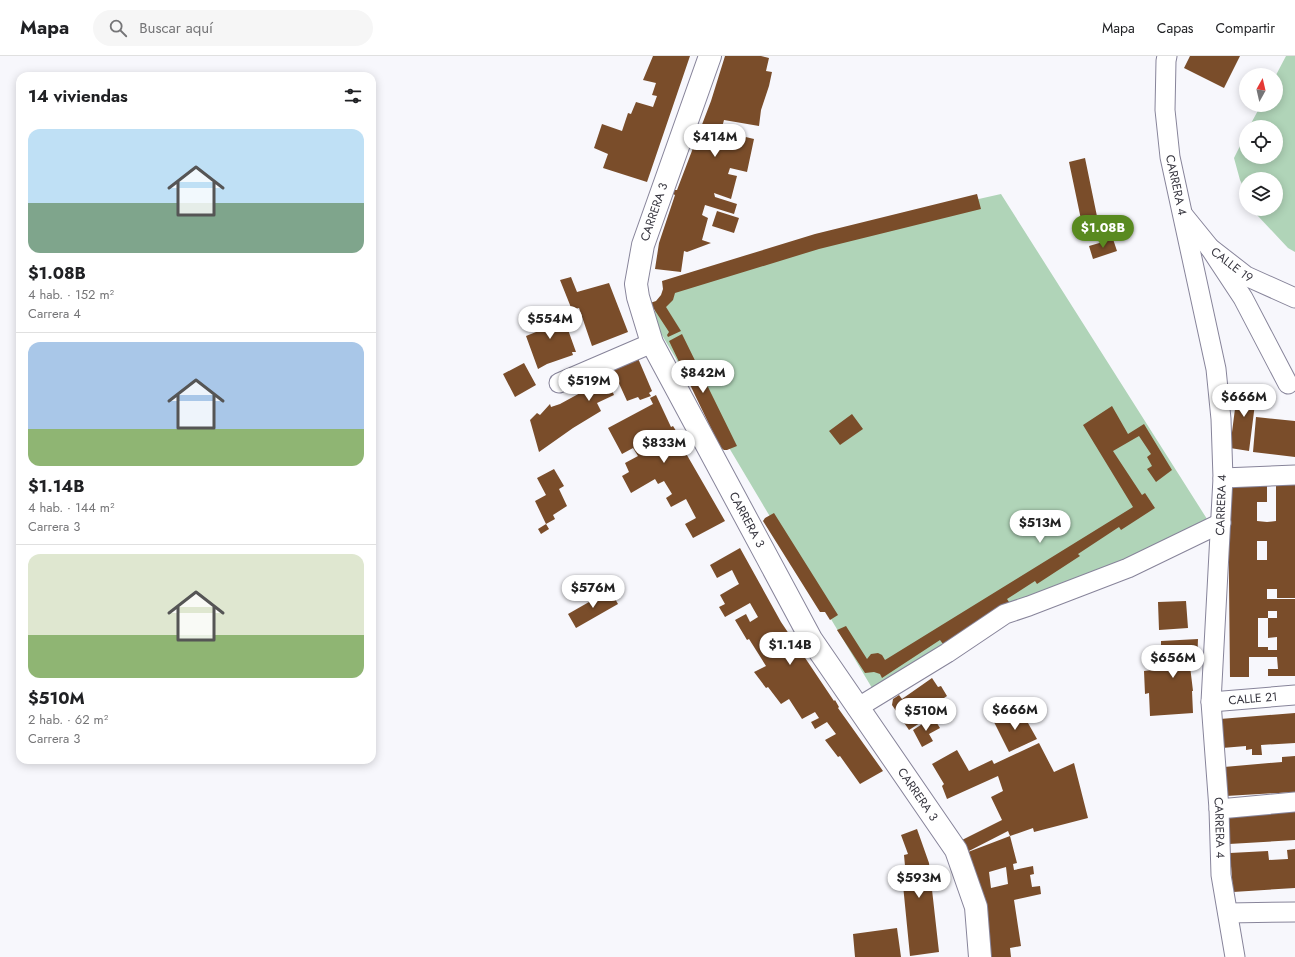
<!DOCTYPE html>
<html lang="es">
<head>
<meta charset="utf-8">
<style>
  body { margin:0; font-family:Jost,sans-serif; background:#f6f6f6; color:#202124; height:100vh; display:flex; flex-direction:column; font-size:15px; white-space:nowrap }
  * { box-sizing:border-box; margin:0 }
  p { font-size:13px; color:#757577 }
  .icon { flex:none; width:22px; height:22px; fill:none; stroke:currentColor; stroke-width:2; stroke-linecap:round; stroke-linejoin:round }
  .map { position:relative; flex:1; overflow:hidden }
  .drawer { position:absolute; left:16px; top:16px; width:360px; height:692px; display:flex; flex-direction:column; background:#fff; border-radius:12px; box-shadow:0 2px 10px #0003 }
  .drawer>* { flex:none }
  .needle { width:26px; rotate:8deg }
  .controls { position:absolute; left:1239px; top:12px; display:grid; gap:8px }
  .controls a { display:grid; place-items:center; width:44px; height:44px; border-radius:50%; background:#fff; box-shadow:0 2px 10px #0003; font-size:20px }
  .price { position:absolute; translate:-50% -34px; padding:0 9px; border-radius:14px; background:#fff; color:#222; font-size:13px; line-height:26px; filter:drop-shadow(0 1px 2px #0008) }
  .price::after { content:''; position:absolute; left:50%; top:24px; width:12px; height:9px; margin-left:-6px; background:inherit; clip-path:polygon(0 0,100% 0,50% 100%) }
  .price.selected { background:#598a20; color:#fff }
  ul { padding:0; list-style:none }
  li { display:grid; align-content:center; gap:8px; height:212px; padding:0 12px }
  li+li { border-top:1px solid #e0e0e0 }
  li span { display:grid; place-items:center; height:124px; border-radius:12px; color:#555 }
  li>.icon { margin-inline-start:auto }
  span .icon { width:72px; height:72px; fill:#fffc; stroke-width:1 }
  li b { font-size:17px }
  h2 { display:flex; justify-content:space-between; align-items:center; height:48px; padding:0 12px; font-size:17px }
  header { display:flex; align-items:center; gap:24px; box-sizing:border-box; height:56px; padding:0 20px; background:#fff; border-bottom:1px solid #e0e0e0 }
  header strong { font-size:19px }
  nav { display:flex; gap:22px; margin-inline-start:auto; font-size:14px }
  .search { width:280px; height:36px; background:#f6f6f6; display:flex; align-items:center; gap:10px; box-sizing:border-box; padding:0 14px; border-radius:22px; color:#757577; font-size:15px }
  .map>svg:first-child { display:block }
</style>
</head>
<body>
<header>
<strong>Mapa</strong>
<div class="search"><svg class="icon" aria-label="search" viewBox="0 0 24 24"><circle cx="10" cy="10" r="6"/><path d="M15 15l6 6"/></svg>Buscar aquí</div>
<nav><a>Mapa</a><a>Capas</a><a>Compartir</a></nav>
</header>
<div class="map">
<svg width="1295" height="901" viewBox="0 0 1295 901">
  <rect width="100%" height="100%" fill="#f7f7fc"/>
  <!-- green -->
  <path fill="#b0d4b8" d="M1286 0H1295V196L1288 192 1257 159 1255 153H1276V123H1246V136L1240 124 1234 102 1246 78V101H1276V71H1249L1261 49H1276V19Z
    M1001 138 1207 463 872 632 650 259 661 250 663 238 903 160Z"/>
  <!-- building -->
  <path fill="#7a4d2a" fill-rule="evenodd" d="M653 0H690L647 126 603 112 608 98 594 92 602 68 622 75 628 57 631 58 636 46 653 51 657 40 652 39 656 27 643 24Z
    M725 0H761L769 2 766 15 772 16 769 30 761 54 759 70 724 64 721 75 754 83 747 116 730 112 728 118 737 120 731 143 714 137 715 141 737 148 734 158 705 149 702 159 708 162 702 184 711 187 687 196 684 195 681 216 655 213 659 187 675 139 673 138V136L674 134H677L711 45Z
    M1190 0H1240L1224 32 1184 12Z
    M1085 102 1099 170 1083 173 1069 106Z
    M977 138 981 153 819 193 675 237 673 244 666 251 681 275 668 281 667 279 669 276 650 247 656 245 661 239 663 233 662 225 815 178Z
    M717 155 739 162 734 177 712 170Z
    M1113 183 1117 195 1093 203 1089 190Z
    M571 221 577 236 609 227 628 276 592 290 579 252 572 254 560 224Z
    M562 257 576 296H572L573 299 547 308 538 313 526 280 536 276 531 264Z
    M682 278 737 390 727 394H724L720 391 669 285Z
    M637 300 652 335 649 337 651 340 640 344 638 341 627 345 617 323 608 326 614 339 597 347 601 355 573 372 539 396 530 364 537 357 540 359 550 348 551 351 560 348 582 336 578 330Z
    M524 307 536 329 515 341 503 318Z
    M1238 329 1257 332 1249 395 1230 392Z
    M656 339 671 371 673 370 678 378 682 386 680 387 725 465 693 482 685 468 696 462 686 443 671 451 666 442 672 438 664 425 658 428 655 423 631 437 622 420 629 416 625 407 638 400 633 392 622 398 608 372 653 348 650 342Z
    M1112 350 1128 378 1144 368 1172 414 1156 426 1147 413 1152 410 1147 401 1151 398 1139 380 1113 395 1142 439 1145 437 1155 452 1121 474 1119 471 1078 498 1080 500 1037 528 1035 525 1007 543 1009 546 943 588 940 584 882 622 880 618 874 616 865 617 837 574 846 570 867 603 871 598 878 597 882 599 885 604 1133 451 1083 369Z
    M852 358 863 373 840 389 829 375Z
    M1256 361 1295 365V401L1253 396Z
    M554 413 564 430 559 433 567 450 553 459 555 463 546 468 549 473 541 478 538 473 546 468 535 445 546 439 537 422Z
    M1295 426V542H1277V533H1267V543H1295V620H1268V613H1278L1277 601H1249V621H1230L1228 427H1267V446H1257V465L1267 466 1276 465V427ZM1257 485H1267V504H1257ZM1268 555H1277V562H1268V582L1277 581V594H1268V591H1258V562H1268Z
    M774 457 838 559 830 564 825 556H820L763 465 765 462Z
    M740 492 781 566 834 645 835 644 839 651 838 652 883 715 860 728 840 700 838 701 825 684 836 678 827 666 815 673 811 666 819 662 815 656 802 663 789 643 781 648 768 631 766 632 754 616 766 610 749 583 747 584 735 564 746 558 750 566 758 561 750 547 725 561 719 551 725 548 720 539 739 528 732 514 717 522 710 509Z
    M610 534 618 548 576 572 568 558Z
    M1186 545 1188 572 1159 574 1158 546Z
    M1198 583 1197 609 1190 610 1193 635H1192L1193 657 1150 660 1149 637 1145 638 1144 615 1161 613V585Z
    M932 622 938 631 941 630 947 640 941 644 945 651 909 674 892 649 893 643 899 639 902 643Z
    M1019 653 1029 667H1028L1037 683 1009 696 994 666Z
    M1295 657V687L1261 689 1262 699H1252V693L1246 694V690L1222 692 1220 663Z
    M933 661 940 672 929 678 933 685 922 691 913 674Z
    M1039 687 1054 716 1074 707 1088 762 1034 776 1033 772 1010 780 1008 775 967 796 962 784 1002 764 991 741 1003 735 998 720 947 743 942 730 944 728 932 708 957 694 969 715 992 704 994 708Z
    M1295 700V736L1226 740 1224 711 1282 706V701Z
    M1295 754V784L1229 788 1227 758Z
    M917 773 929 807 939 896 910 900 903 829 910 828 907 810H905L904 799 908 798 901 779Z
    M1010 780 1017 807 1013 808 1014 814 1033 810 1034 818 1030 819 1032 831 1040 830 1041 838 1014 844 1021 890 1010 892 1011 901H985L968 796ZM1006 811 1008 828 991 832 989 816Z
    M1295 793V832L1233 836 1230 797 1268 795 1269 804 1288 803 1287 794Z
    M897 872 901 901H855L853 878Z"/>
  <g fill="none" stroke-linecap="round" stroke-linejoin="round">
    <defs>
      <g id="minor">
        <path id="s1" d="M1167 0 1166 5 1165 54 1170 101 1216 313 1221 363 1223 422 1211 646 1219 753 1221 819 1235 901"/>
        <path id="s2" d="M1184 160 1210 192 1246 220 1295 242"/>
        <path d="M1210 192 1243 242 1288 328"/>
        <path d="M559 327 652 287"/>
        <path d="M1223 422 1295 419"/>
        <path id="s3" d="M1211 646 1295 639"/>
        <path d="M857 652 947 597 1005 558 1029 550 1128 512 1221 467"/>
        <path d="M1219 753 1295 746"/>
        <path d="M1228 857 1295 856"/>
      </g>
      <g id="secondary">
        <path id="s4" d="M710 0 643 189 636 228 638 241 652 287 811 583 956 794 976 851 980 901"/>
      </g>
    </defs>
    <!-- minor casing -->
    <use href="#minor" stroke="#87849a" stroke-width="21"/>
    <!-- secondary casing -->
    <use href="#secondary" stroke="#87849a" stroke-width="24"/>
    <!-- minor -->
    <use href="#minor" stroke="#fff" stroke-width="19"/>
    <!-- secondary -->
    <use href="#secondary" stroke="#fff" stroke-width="22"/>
  </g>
  <g text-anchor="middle" stroke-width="4" stroke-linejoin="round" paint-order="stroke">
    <!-- street labels -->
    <g font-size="12" fill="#383740" stroke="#fff">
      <text dy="4" stroke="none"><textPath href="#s1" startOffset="130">CARRERA 4</textPath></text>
      <text transform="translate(654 156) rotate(-71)" y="4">CARRERA 3</text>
      <text dy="4" stroke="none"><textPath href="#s2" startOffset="69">CALLE 19</textPath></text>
      <text transform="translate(1221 449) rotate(-88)" y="4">CARRERA 4</text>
      <text dy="4" stroke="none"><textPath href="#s4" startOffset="502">CARRERA 3</textPath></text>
      <text dy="4" stroke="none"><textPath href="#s3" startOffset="42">CALLE 21</textPath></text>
      <text dy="4" stroke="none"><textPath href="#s4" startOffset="826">CARRERA 3</textPath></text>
      <text dy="4" stroke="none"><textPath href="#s1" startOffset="778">CARRERA 4</textPath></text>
    </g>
  </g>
</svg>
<div class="controls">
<a><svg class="needle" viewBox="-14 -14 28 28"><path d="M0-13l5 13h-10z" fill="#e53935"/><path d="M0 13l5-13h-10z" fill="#757577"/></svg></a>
<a><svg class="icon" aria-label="locate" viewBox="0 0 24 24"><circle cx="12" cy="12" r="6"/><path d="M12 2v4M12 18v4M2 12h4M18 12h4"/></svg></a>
<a><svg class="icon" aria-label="layers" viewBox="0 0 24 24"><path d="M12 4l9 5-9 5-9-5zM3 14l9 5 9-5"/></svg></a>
</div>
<b class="price" style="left:715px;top:102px">$414M</b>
<b class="price selected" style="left:1103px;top:193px">$1.08B</b>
<b class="price" style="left:550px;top:284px">$554M</b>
<b class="price" style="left:703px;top:338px">$842M</b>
<b class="price" style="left:589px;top:346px">$519M</b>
<b class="price" style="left:1244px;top:362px">$666M</b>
<b class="price" style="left:664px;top:408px">$833M</b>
<b class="price" style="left:1040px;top:488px">$513M</b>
<b class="price" style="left:593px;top:553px">$576M</b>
<b class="price" style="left:790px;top:610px">$1.14B</b>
<b class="price" style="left:1173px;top:623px">$656M</b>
<b class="price" style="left:1015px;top:675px">$666M</b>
<b class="price" style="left:926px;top:676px">$510M</b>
<b class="price" style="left:919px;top:843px">$593M</b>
<section class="drawer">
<h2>14 viviendas<svg class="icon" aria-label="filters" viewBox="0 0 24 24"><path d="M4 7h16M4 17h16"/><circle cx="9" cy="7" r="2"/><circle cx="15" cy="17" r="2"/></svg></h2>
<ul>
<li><span style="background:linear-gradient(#bfe0f5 60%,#7fa58c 0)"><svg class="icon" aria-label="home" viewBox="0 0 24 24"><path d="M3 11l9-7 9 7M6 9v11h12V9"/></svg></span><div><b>$1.08B</b><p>4 hab. · 152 m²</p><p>Carrera 4</p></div></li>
<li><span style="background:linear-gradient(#a9c7e8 70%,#8fb573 0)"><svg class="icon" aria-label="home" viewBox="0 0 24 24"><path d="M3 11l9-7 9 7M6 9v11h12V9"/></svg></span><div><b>$1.14B</b><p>4 hab. · 144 m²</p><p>Carrera 3</p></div></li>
<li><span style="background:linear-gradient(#dfe7d0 65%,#8fb573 0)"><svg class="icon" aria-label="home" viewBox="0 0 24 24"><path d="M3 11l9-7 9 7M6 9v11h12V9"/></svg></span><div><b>$510M</b><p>2 hab. · 62 m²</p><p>Carrera 3</p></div></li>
</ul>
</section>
</div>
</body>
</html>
